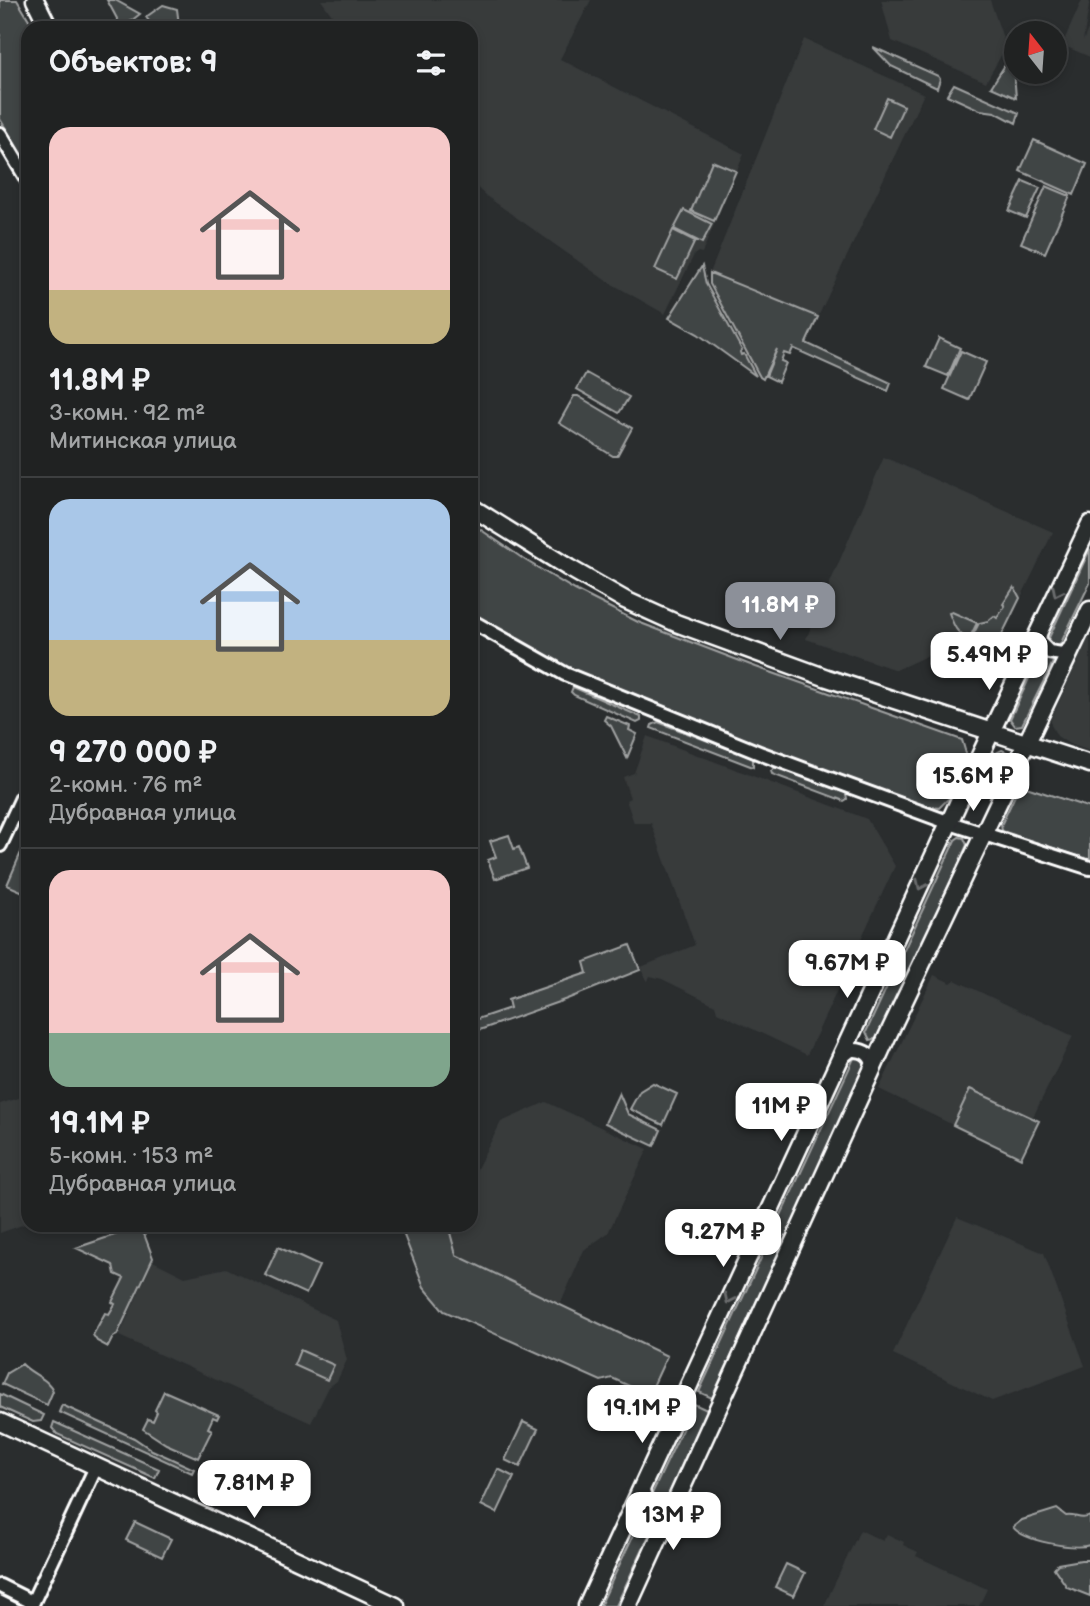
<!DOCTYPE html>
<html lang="ru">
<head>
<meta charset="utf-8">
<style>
  body { margin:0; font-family:"Balsamiq Sans",sans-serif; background:#2d2f2f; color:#f1f3f6; height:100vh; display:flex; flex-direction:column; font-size:26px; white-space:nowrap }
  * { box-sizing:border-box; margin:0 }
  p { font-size:23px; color:#a2a4a5 }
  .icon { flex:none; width:38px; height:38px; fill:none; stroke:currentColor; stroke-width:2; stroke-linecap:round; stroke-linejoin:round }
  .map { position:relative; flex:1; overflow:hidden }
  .details { position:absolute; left:21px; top:21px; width:457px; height:1211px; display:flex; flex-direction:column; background:#202222; border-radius:21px; box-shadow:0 4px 10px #0003,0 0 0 2px #3d3f40 }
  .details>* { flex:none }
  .needle { width:46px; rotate:343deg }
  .controls { position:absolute; left:1004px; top:21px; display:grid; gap:14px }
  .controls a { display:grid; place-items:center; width:63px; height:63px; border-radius:50%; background:#202222; box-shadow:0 4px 10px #0003,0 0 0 2px #3d3f40; font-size:35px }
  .price { position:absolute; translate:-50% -60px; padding:0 16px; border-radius:14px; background:#fff; color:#222; font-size:23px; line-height:46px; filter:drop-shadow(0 2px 4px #0008) }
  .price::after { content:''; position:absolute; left:50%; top:42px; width:21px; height:16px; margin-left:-10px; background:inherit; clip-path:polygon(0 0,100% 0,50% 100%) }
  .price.current { background:#8c9099; color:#fff }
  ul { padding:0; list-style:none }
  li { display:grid; align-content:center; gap:14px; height:371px; padding:0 28px }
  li+li { border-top:2px solid #3d3f40 }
  li span { display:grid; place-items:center; height:217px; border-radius:21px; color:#555 }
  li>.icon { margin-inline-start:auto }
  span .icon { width:126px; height:126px; fill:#fffc; stroke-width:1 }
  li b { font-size:30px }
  h2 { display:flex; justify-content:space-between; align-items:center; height:84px; padding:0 28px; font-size:30px }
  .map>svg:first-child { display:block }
</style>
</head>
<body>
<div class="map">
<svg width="1090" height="1606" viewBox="0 0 1090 1606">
  <rect width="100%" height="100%" fill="#2a2d2e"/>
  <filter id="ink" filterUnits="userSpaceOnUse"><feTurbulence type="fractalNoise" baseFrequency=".0143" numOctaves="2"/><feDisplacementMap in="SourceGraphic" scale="14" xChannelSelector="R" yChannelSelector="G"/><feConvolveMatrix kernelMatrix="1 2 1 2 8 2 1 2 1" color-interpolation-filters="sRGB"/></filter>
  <g filter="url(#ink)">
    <!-- built -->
    <path fill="#373a3b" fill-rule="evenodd" d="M321 0H591L560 59 744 154 702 253 698 252 694 255 665 314 605 280 486 196 471 182V28H341Z
      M881 0H990L1006 47 986 82 892 41Z
      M1082 0H1090L1083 41 1090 25V57L1062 45Z
      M804 39 924 94 818 317 710 273Z
      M884 457 1053 532 991 659 959 646 944 648 896 670 806 639ZM1010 593 994 650 979 623 988 621 994 617 997 619Z
      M1090 635V751L1069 744 1057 736 1051 725V719Z
      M647 736 867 819 895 866 807 1055 717 1012 715 1005 662 979 650 976 648 981 646 980 641 967 695 945 651 823H634L626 800 630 798 623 777 634 773Z
      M934 975 951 983 955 980 1073 1036 1032 1119 970 1090 953 1125 879 1089Z
      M28 1095V1223L0 1233V1104Z
      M546 1102 648 1149 608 1233 584 1250 560 1305 456 1254 448 1225H471V1180L501 1122Z
      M957 1217 1044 1253 1085 1366 992 1401 893 1354Z
      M153 1261 185 1277 226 1268 336 1320 347 1360 337 1381 329 1387 311 1423 119 1336Z
      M860 1530 883 1541 887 1534 904 1542 903 1545 918 1552 916 1556 987 1589 979 1606H824Z"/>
    <!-- green -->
    <path fill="#414445" stroke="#a0a2a2" stroke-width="2" d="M0 0H17L34 28H28V165L0 119Z
      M107 0H115L140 14 122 28Z
      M163 5 177 9 179 25 175 28H154L146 17Z
      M873 47 938 76 940 79 937 88 891 66Z
      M1009 59 1013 60 1016 98 991 87Z
      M954 84 1019 113 1016 123 995 112 980 110 947 95Z
      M887 98 904 106 890 137 873 129Z
      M1034 140 1087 164 1074 195 1020 171Z
      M712 161 736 171 714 221 691 211Z
      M1023 181 1040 188 1026 218 1009 211Z
      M1046 186 1070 196 1045 253 1021 243Z
      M684 210 712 224 702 243 674 229Z
      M673 230 695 241 677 279 655 269Z
      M702 266 706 284 742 350 740 352 741 355 744 354 756 376 698 334 669 318Z
      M710 273 818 317 806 343 891 383 888 391 793 348 790 355 784 353 781 361 786 363 778 382 766 376 777 349 763 379 760 377 710 284Z
      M939 338 960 348 948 376 926 367Z
      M961 351 986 362 969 400 944 389Z
      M586 373 629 397 619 413 577 389Z
      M574 396H578L632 428 617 456H613L559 423Z
      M471 523 525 560 575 590 638 622 756 667 962 740 967 757 949 798 939 808 926 806 764 748 570 670 471 614Z
      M1090 549V583L1059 647 1051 648 1047 642Z
      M1014 587 1020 598 994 651 971 639 979 623 988 621 994 616 997 618 1005 606 1003 604Z
      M952 612 977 623 969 639C956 633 954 626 949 613Z
      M1041 653 1046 659 1054 660 1022 725 1015 726 1010 719Z
      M573 687 641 717V721L637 723 574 695 571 692Z
      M606 716 630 726 629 730 637 734 627 758 611 726 604 720Z
      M658 722 753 758V767L651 728 652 725Z
      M1002 750 1008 753 1009 758 993 791 979 786 994 754Z
      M777 767 846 793 847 799 844 801 772 774 771 771Z
      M1020 785 1090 808V860L1002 831 1001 825Z
      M509 835 514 849 519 847 527 868 495 879 488 860 496 857 490 841Z
      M959 837 964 838 967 845 879 1038 870 1040 866 1032 955 840Z
      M25 843 28 844V894L7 885Z
      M630 945 640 970 567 999 471 1033V1021L510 1008 508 1000 587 973 584 962Z
      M862 1056 867 1063 712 1398 699 1392 854 1058Z
      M653 1083 677 1094 663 1125 630 1109 640 1091Z
      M970 1089 1039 1121 1021 1158 953 1125Z
      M619 1093 628 1114 661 1130 654 1146 605 1123Z
      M400 1225H448L456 1255 667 1356 649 1395 612 1378 601 1381 444 1311 424 1287Z
      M141 1226 153 1258 117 1335 113 1337 108 1347 97 1341 93 1335 105 1313 109 1314 115 1304 112 1302 124 1278 115 1274 113 1265 76 1248Z
      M278 1247 319 1266 306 1294 265 1275Z
      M300 1350 334 1365 327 1380 294 1365Z
      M22 1364C31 1374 49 1379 53 1391L47 1405 2 1384 7 1373Z
      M164 1391 219 1415 217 1419 213 1417 208 1428 212 1430 198 1458 166 1444 143 1429 148 1419 153 1421 157 1412 155 1410Z
      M0 1394 44 1415 41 1421 33 1422 0 1407Z
      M694 1404 707 1410 664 1504 660 1505 650 1498Z
      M62 1405 134 1438 152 1450 194 1469 192 1473 59 1412Z
      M54 1422 159 1469 155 1478 57 1434 52 1428Z
      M523 1422 538 1429 520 1467 505 1460Z
      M498 1469 514 1477 497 1513 481 1505Z
      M647 1506 660 1512 616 1606H600Z
      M1057 1509 1066 1516C1075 1514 1081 1521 1090 1516V1545C1074 1550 1023 1541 1013 1527L1022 1520Z
      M135 1522 171 1539 162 1557 126 1540Z
      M1081 1560H1090V1596L1067 1587 1054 1568 1058 1564Z
      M786 1564 805 1573 794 1596 775 1587Z"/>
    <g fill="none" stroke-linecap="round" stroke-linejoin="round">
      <defs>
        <path id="minor" d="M0 134 28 181
          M471 621 565 674 762 754 950 823 1090 868
          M1039 630 1040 643 1049 652 1062 654 1073 646
          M0 845 28 785
          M841 1058 851 1050C865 1049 874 1056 873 1070
          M643 1485C642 1496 646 1503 655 1508L668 1506 676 1501
          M0 1586 32 1602
          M31 1606 96 1467"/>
        <path id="major" d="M35 0 49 28
          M471 507 569 568 625 600 676 623 827 678 1090 764
          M0 1422 396 1606
          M587 1606 991 732 1090 524
          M628 1606 887 1037 1090 610"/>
      </defs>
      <!-- minor casing -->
      <use href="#minor" stroke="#fff" stroke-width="18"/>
      <!-- major casing -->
      <use href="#major" stroke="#fff" stroke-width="21"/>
      <!-- minor -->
      <use href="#minor" stroke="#2a2d2e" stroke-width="12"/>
      <!-- major -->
      <use href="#major" stroke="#2a2d2e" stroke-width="16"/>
    </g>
    <!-- one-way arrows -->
    <defs><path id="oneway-chevron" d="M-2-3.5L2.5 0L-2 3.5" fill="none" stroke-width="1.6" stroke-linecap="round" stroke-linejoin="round" transform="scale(1.75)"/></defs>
    <g stroke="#6a6c6d">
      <use href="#oneway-chevron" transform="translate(1057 592) rotate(116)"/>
      <use href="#oneway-chevron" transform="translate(921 885) rotate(115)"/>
      <use href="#oneway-chevron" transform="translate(729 1299) rotate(115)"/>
    </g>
  </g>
</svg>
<div class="controls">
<a><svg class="needle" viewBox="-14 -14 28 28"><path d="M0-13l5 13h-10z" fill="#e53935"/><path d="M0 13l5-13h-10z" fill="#a2a4a5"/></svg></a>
</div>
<b class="price current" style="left:780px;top:642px">11.8M ₽</b>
<b class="price" style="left:989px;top:692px">5.49M ₽</b>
<b class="price" style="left:973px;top:813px">15.6M ₽</b>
<b class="price" style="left:847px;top:1000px">9.67M ₽</b>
<b class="price" style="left:781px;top:1143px">11M ₽</b>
<b class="price" style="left:723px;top:1269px">9.27M ₽</b>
<b class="price" style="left:642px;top:1445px">19.1M ₽</b>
<b class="price" style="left:254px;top:1520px">7.81M ₽</b>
<b class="price" style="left:673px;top:1552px">13M ₽</b>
<section class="details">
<h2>Объектов: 9<svg class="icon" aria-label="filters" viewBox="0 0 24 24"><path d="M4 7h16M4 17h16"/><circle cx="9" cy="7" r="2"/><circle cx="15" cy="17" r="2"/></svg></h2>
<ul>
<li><span style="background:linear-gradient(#f6c9c9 75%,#c2b280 0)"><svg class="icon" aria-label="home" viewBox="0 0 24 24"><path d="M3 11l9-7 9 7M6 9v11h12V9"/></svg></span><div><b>11.8M ₽</b><p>3-комн. · 92 m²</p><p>Митинская улица</p></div></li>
<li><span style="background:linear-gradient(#a9c7e8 65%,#c2b280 0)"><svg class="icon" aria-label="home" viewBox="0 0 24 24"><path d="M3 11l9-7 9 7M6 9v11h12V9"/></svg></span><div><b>9 270 000 ₽</b><p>2-комн. · 76 m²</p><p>Дубравная улица</p></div></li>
<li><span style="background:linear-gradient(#f6c9c9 75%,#7fa58c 0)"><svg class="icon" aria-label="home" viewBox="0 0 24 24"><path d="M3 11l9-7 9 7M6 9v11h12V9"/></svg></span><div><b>19.1M ₽</b><p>5-комн. · 153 m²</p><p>Дубравная улица</p></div></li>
</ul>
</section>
</div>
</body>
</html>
